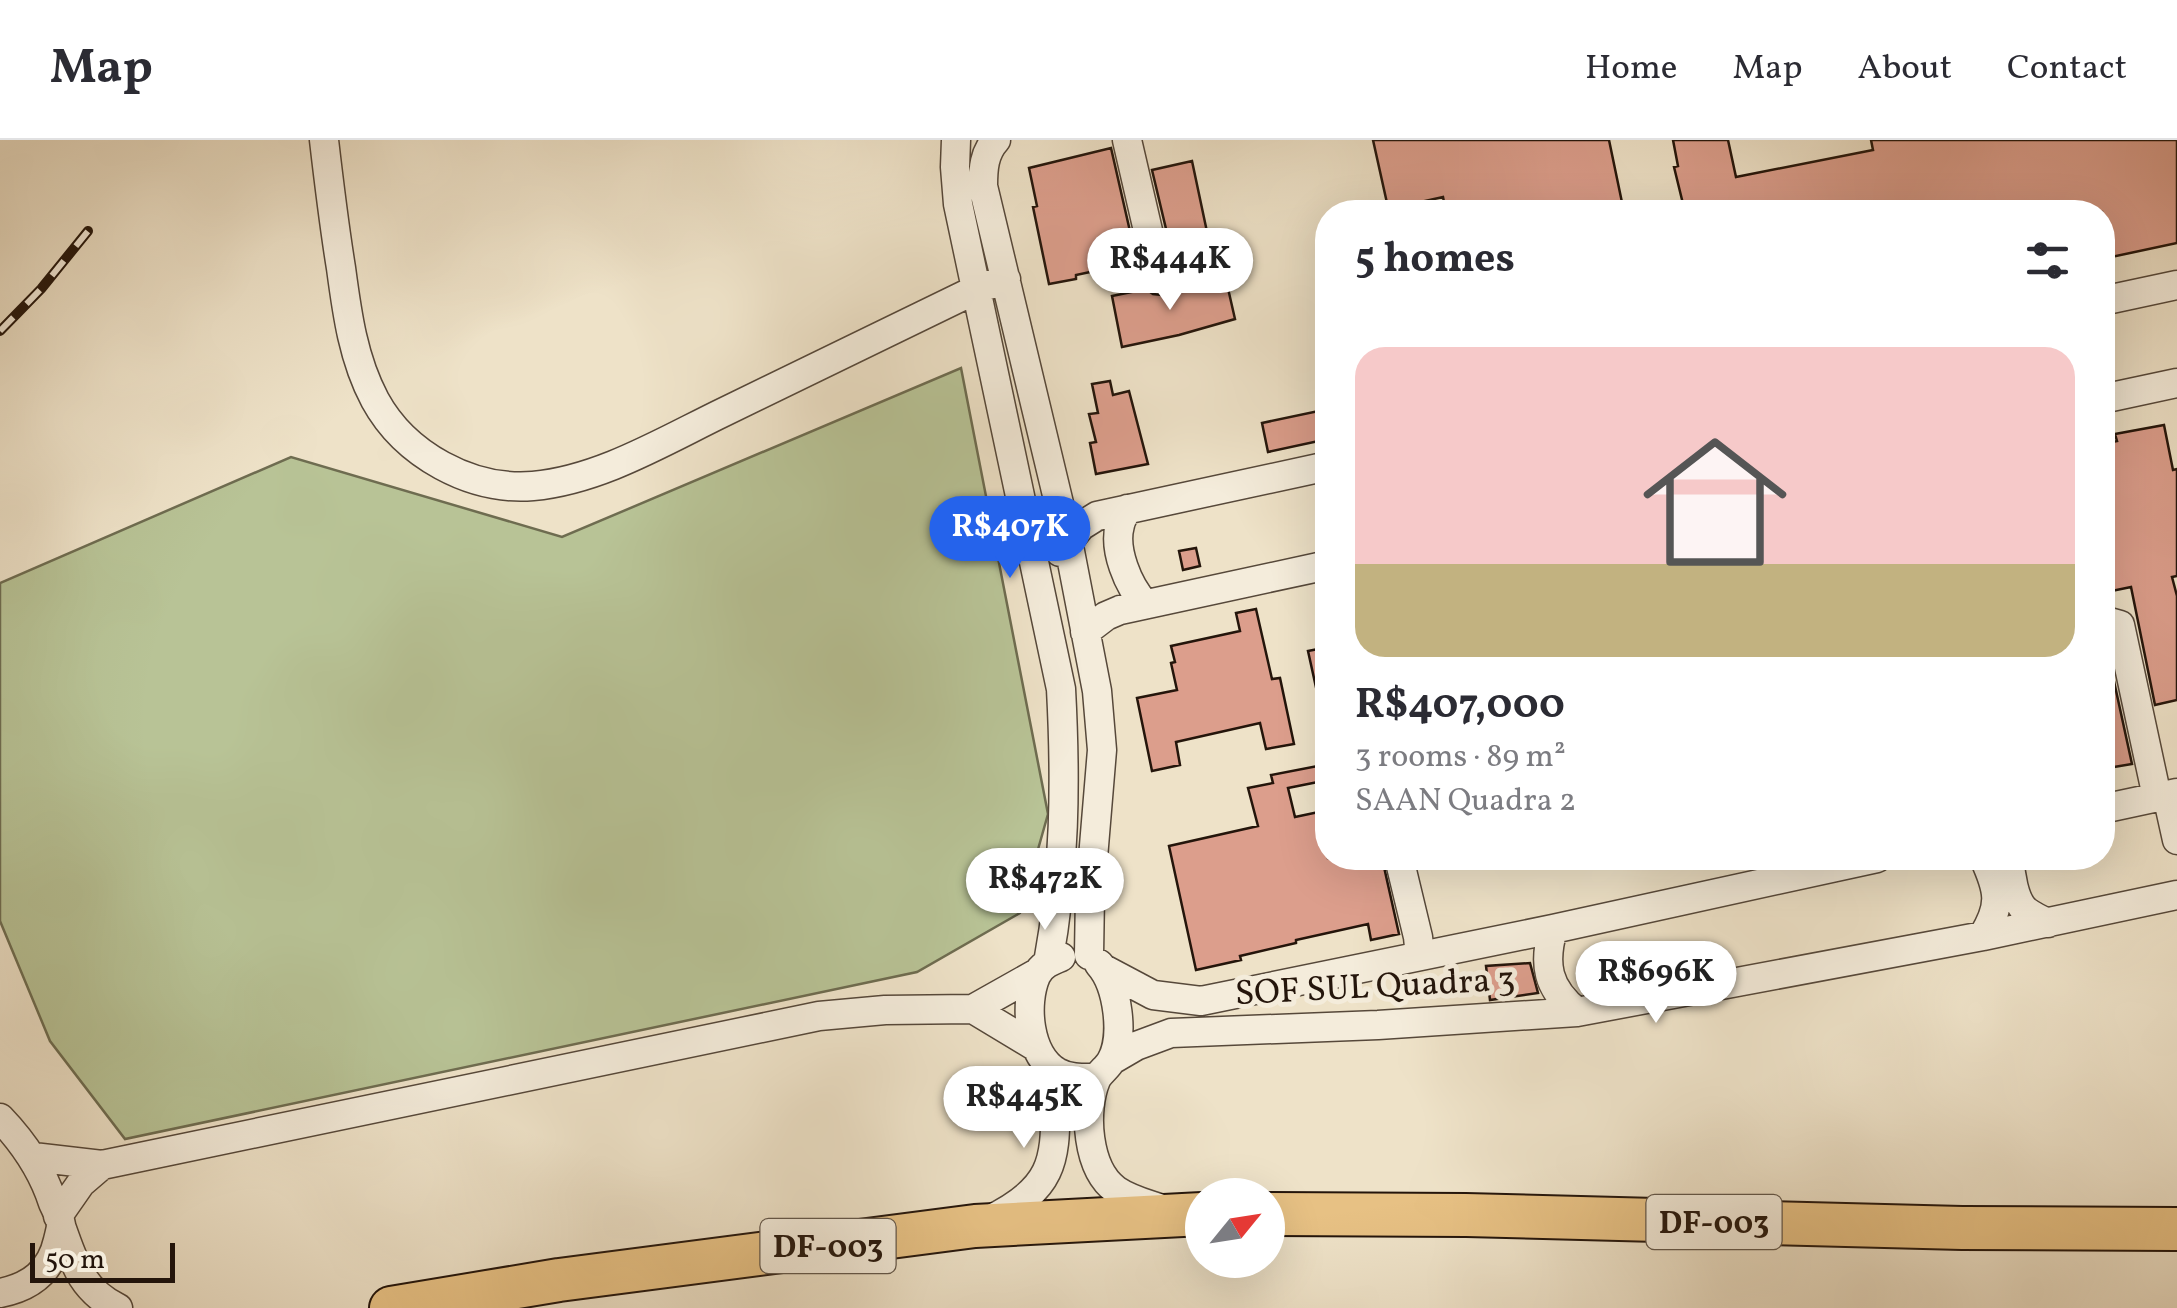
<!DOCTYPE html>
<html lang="en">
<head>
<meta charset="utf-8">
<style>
  body { margin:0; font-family:Vollkorn,serif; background:#f7f7f7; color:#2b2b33; height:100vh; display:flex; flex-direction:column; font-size:38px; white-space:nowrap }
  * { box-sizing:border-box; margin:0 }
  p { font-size:32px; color:#7c7c81 }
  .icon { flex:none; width:55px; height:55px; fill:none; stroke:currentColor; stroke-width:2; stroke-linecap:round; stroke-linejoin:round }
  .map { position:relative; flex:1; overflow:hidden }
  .details { position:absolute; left:1315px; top:60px; width:800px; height:670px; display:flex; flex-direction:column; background:#fff; border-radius:40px; box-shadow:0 10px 40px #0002 }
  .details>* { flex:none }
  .needle { width:65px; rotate:60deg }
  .fabs { position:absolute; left:1185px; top:1038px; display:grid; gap:20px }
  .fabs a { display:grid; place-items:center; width:100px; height:100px; border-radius:50%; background:#fff; box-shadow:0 10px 40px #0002; font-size:50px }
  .scale { position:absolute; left:30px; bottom:25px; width:145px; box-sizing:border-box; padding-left:10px; border:5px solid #24150b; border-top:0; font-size:28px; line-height:35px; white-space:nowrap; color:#24150b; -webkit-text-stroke:8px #f4ecdb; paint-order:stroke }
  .price { position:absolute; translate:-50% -85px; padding:0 22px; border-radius:35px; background:#fff; color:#222; font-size:32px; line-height:65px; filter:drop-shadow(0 2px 5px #0008) }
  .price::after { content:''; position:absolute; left:50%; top:60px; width:30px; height:22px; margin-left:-15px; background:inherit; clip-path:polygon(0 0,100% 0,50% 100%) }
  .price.on { background:#2563eb; color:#fff }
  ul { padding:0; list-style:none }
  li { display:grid; align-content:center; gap:20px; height:530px; padding:0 40px }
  li span { display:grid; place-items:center; height:310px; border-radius:30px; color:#555 }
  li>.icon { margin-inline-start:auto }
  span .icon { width:180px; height:180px; fill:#fffc; stroke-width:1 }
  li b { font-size:42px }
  h2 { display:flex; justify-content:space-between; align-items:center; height:120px; padding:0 40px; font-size:42px }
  header { display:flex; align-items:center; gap:60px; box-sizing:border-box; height:140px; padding:0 50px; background:#fff; border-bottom:2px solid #e1e1e2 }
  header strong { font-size:48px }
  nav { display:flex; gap:55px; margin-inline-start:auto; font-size:35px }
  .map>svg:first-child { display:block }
</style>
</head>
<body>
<header>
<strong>Map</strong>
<nav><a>Home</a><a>Map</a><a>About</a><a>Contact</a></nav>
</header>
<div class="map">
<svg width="2177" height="1168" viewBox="0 0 2177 1168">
  <rect width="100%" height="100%" fill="#eee2c8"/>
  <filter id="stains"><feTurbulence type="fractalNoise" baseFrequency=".002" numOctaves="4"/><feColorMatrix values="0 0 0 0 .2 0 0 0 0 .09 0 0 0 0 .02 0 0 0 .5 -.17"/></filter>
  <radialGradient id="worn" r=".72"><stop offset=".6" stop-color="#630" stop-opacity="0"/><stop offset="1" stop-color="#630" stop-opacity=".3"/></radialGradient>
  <!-- green -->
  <path fill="#b8c396" stroke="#6e6c50" stroke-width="2.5" d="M961 228 1048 674 1020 773 917 832 125 999 50 901 0 781V443L291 317 562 397Z"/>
  <!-- building -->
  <path fill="#dc9e8c" stroke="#24150b" stroke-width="2.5" d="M1373 0H1609L1624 72H1446L1443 57 1407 65 1408 72H1389Z
    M1673 0H1728L1736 37 1873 10 1871 0H2177V103L2102 119V72H1685L1674 27 1678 26Z
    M1111 8 1137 122 1076 135V139L1049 144 1033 67 1037 66 1029 28Z
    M1192 21 1210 106 1172 114 1152 30Z
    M1227 144 1235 179 1179 195 1122 207 1112 156 1146 149 1153 154 1162 155 1169 152V154Z
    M1110 241 1113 255 1129 251 1148 324 1096 334 1090 303 1096 302 1089 274 1098 273 1092 244Z
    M1328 269V299L1268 312 1262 283Z
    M2164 285 2173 330 2177 329V436L2172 437 2177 456V560L2155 565 2131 447 2102 453V304L2117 301 2115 294Z
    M1196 408 1200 426 1183 430 1179 411Z
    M1256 469 1272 539 1280 538 1294 604 1266 609 1260 583 1176 602 1180 625 1152 631 1137 558 1177 550 1171 523 1175 522 1171 506 1240 491 1236 473Z
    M2105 500 2132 624 2102 629V501Z
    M1328 507V569L1321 570 1308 511Z
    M1328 624V640L1288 648 1295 677 1328 670V718H1382L1399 794 1371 800 1368 784 1296 800V803L1240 816 1241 820 1196 830 1169 706 1258 686 1248 648 1273 643 1271 635Z
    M1530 823 1538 853 1490 860 1486 826Z"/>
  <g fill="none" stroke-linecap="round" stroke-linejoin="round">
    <defs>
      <path id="minor" d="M324 0C329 43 334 85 341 128 347 173 353 219 375 260 405 315 471 351 533 346 600 340 664 301 724 272 808 231 892 190 977 149L1006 139
        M956 0 955 27 958 64 1061 549C1066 641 1065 732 1048 823
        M996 0C984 13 983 29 983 46L1068 401 1097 551 1102 610 1090 754 1089 815
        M1127 0 1159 138
        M2102 161 2177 145
        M2102 259 2177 243
        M1127 369C1125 374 1121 379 1120 385 1113 409 1128 446 1145 464
        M1060 412 1081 386 1097 376 1328 326
        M2102 480 2120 485 2157 657
        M1085 492 1106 476 1120 470 1328 425
        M2167 655 2177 700
        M2102 669 2177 653
        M1399 718 1418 797 1420 816
        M2010 718C2010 733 2014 761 2026 771 2033 776 2041 780 2048 783
        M1553 789C1543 824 1547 848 1577 872
        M1983 796C2002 765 1999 751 1984 718
        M1061 817C1051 821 1041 825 1036 836 1024 864 1028 914 1057 932 1069 939 1084 938 1097 938
        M1099 824C1118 845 1125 897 1111 921 1107 928 1099 933 1096 940 1083 971 1087 1029 1116 1050 1129 1059 1144 1063 1159 1068
        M1104 829 1153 855 1201 861 1553 789 1877 718
        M1036 907 973 869 1037 833
        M1112 920 1136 906 1171 893 1378 885 1577 872 1983 796 2177 755
        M0 978C24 1003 42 1029 53 1063 56 1069 60 1078 61 1085 61 1088 59 1096 58 1100 51 1131 31 1147 0 1153
        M33 1017 102 1025 81 1043 58 1076
        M102 1025 819 876 885 870 973 869
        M989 1080C1068 1042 1052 1008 1057 932
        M61 1086C74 1122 81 1150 118 1168"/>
      <path id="highway" d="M1268 1074 1466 1075 1962 1088 2177 1089
        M391 1168 559 1140 975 1086 1202 1074"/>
    </defs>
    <!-- minor casing -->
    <use href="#minor" stroke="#56483a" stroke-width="31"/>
    <!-- highway casing -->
    <use href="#highway" stroke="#24150b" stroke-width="46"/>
    <!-- minor -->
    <use href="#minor" stroke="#f4ecdb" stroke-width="28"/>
    <!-- highway -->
    <use href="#highway" stroke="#e7c184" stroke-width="42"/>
    <defs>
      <path id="rail" d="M0 191 41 149 88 91"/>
    </defs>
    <!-- rail casing -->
    <use href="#rail" stroke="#24150b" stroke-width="10"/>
    <!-- rail -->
    <use href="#rail" stroke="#f4ecdb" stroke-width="6" stroke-dasharray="19" stroke-linecap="butt"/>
  </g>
  <g text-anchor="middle" stroke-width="10" stroke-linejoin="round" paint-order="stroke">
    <!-- shield labels -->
    <g fill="#f4ecdb" stroke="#625649" stroke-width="2.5">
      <rect x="1646.5" y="1055" width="135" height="54" rx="8"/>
      <rect x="760.5" y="1079" width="135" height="54" rx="8"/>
    </g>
    <g font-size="32" font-weight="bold" fill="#24150b">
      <text x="1714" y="1093">DF-003</text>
      <text x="828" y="1117">DF-003</text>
    </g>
    <!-- street labels -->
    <g font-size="35" fill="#24150b" stroke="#f4ecdb">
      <text transform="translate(1375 845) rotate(-3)" y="12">SOF SUL Quadra 3</text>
    </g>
  </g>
  <rect width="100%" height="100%" filter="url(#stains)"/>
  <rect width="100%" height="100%" fill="url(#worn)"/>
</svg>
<div class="fabs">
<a><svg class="needle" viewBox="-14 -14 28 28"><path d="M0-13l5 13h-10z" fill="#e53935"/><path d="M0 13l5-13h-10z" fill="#7c7c81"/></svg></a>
</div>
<div class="scale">50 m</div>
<b class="price" style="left:1170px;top:173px">R$444K</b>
<b class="price on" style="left:1010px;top:441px">R$407K</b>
<b class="price" style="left:1045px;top:793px">R$472K</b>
<b class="price" style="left:1656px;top:886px">R$696K</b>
<b class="price" style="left:1024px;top:1011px">R$445K</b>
<section class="details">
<h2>5 homes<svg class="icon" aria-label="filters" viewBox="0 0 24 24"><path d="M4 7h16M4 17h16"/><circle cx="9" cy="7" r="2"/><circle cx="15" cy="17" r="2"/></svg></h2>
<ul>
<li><span style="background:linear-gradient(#f6c9c9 70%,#c2b280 0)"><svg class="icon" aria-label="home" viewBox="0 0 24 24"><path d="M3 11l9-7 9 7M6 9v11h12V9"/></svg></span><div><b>R$407,000</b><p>3 rooms · 89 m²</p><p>SAAN Quadra 2</p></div></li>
</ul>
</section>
</div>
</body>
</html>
